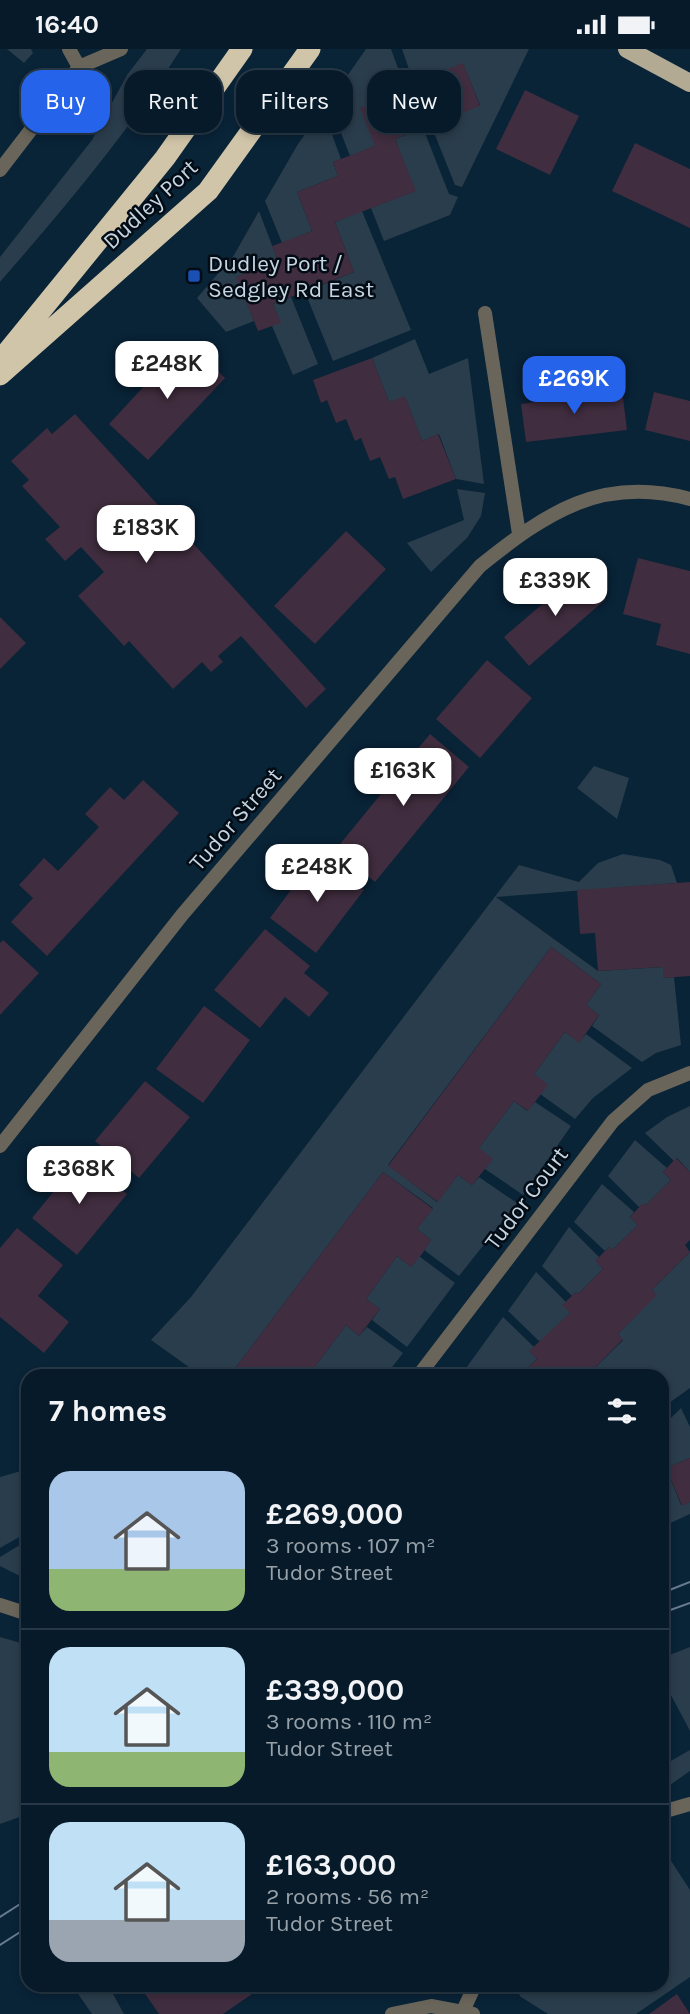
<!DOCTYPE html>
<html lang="en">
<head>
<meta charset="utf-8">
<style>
  body { margin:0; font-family:Karla,sans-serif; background:#102331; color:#f1f3f6; height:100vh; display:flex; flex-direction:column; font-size:26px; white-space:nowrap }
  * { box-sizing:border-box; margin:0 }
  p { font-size:23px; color:#98a1a8 }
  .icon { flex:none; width:38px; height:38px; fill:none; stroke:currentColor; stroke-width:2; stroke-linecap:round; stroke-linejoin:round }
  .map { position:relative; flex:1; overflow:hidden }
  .side { position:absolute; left:21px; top:1320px; width:648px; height:623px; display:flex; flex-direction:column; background:#071a29; border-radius:21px; box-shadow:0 4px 10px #0003,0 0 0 2px #283846 }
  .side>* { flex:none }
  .hud { position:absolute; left:21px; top:21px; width:649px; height:63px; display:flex; gap:14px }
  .price { position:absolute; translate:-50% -60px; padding:0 16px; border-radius:14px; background:#fff; color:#222; font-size:23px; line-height:46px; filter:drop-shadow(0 2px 4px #0008) }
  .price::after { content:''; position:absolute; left:50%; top:42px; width:21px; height:16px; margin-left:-10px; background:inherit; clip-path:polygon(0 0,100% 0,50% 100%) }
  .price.current { background:#2563eb; color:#fff }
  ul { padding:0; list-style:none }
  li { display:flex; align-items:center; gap:21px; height:175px; padding:0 28px }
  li+li { border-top:2px solid #283846 }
  li span { display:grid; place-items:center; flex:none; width:196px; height:140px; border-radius:21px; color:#555 }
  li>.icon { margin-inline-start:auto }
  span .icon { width:84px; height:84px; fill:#fffc; stroke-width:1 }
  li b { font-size:30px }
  h2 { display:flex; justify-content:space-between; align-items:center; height:84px; padding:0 28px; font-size:30px }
  .tag { padding:0 24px; border-radius:21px; background:#071a29; box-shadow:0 4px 10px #0003,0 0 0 2px #283846; font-size:24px; line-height:63px }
  .tag.current { background:#2563eb; color:#fff }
  .status { display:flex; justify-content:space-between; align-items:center; height:49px; padding:0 35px; background:#071a29; direction:ltr }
  .status svg { height:19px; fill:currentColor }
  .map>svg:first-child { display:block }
</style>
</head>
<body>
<div class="status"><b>16:40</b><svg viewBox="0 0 49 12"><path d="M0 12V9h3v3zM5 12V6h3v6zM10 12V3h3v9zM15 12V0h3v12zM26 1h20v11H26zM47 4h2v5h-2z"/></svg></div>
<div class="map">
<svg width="690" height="1965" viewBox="0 0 690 1965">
  <rect width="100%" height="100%" fill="#092337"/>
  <!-- green -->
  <path fill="#2a3d4c" d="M7 0H31L33 4 24 14Z
    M147 0H181C128 84 65 158 0 233V208L92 91 127 26Z
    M366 0H391L406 41 375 97 350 107 329 53Z
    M402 0H529L462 138 455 136 431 76 480 56 463 15 424 29 420 22 411 26Z
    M323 61 341 110 333 113 338 127 297 143 312 182 282 194 265 152 298 95Z
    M423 79 449 145 458 148 450 166 384 192 371 159 415 142 395 90Z
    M259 162 278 212 237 228 254 272 226 283 197 249 234 206Z
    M362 162 411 281 333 312 305 243 354 223 335 173Z
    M291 248 318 315 293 326 272 277 280 273 273 255Z
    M415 290 429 325 468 309 484 435 456 430 439 385 422 392 405 348 389 353 372 309Z
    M457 440 485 444 481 467 467 489 431 523 407 494 464 471Z
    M594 717 629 729 617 770 577 739Z
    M623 805 660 811 671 816 677 834 496 848 598 922 663 918V929L674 928 681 996 656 1004 642 1013 592 977 599 966 586 956 601 935 551 898 388 1116 437 1153 458 1126 472 1136 479 1128 517 1154 459 1227 424 1201 431 1191 417 1180 433 1159 383 1123 230 1326H200L151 1291 191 1248 519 816 579 833 598 814Z
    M565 983 579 993 586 985 632 1019 593 1049 575 1070 540 1045 534 1025Z
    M514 1052 527 1062 535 1053 571 1077 523 1146 485 1120 479 1099Z
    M690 1057V1123L677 1109 674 1112 645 1084 667 1068Z
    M635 1091 667 1119 663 1123 671 1131 646 1156 643 1155 639 1158 608 1127Z
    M602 1135 634 1163 630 1168 638 1176 612 1201 609 1198 605 1202 574 1173Z
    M569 1178 599 1208 596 1212 603 1220 578 1245 576 1243 572 1247 542 1217Z
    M690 1203V1339L662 1359V1326H588L623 1291 618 1285 656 1246 652 1241Z
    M397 1207 411 1218 419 1207 455 1234 407 1298 372 1271 380 1260 366 1250Z
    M536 1223 566 1253 570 1264 545 1290 539 1292 508 1262Z
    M503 1268 534 1298 530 1302 537 1310 520 1326H461Z
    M346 1276 359 1287 367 1278 403 1304 386 1326H315L311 1323Z
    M681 1359 690 1378V1409L666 1419 681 1456 690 1453V1465L662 1478V1378Z
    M28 1420V1431L20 1436 28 1451V1465L26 1466 28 1483 0 1499V1428Z
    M28 1491V1531L0 1517V1508Z
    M0 1588 28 1596V1765L0 1775Z
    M690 1598V1682L663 1631 662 1632V1609Z
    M690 1701V1722L670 1736 662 1730V1717Z
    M662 1798 690 1841V1928L636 1965H548L521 1948 513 1936H592L598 1944 611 1936H662V1902L666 1899 662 1893Z
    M72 1936H108L124 1965H92Z"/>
  <!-- building -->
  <path fill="#402d3f" d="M463 14 480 57 395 90 416 142 335 173 354 223 273 255 281 274 258 282 236 228 278 212 272 197 312 182 297 143 338 127 333 113 375 97 360 59 406 41 401 29 420 22 424 29Z
    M525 41 579 67 550 126 496 100Z
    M635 94 690 120V179L612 142Z
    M186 292 225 329 148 411 109 375Z
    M372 309 389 353 405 347 422 392 438 385 456 430 403 450 395 428 389 430 380 408 370 412 361 389 355 392 346 370 336 374 327 351 321 354 313 331Z
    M622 341 627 381 526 393 521 355Z
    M654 343 690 352V392L645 381Z
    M75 365 326 640 306 659 241 587 218 607 223 613 211 623 202 613 173 640 129 592 124 597 78 547 104 523 81 498 65 512 45 490 60 478 22 437 29 431 11 412 47 379 52 385Z
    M346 482 386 520 315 595 274 557Z
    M638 509 690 522V605L656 596 661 575 623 565Z
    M581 522 606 550 529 617 504 588Z
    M0 568 26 594 0 620Z
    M487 611 532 649 480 709 436 670Z
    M430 685 469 718 375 833 336 800Z
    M143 731 179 764 47 907 11 873 33 849 19 836 44 809 58 822 99 778 85 765 110 738 124 751Z
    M317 806 364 841 316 904 270 869Z
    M690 833V927L663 929V918L598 922 595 884 580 885 577 841Z
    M265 880 310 917 304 924 329 944 309 968 285 948 260 979 214 941Z
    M3 891 39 924 0 966V894Z
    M551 898 601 935 586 956 599 966 579 994 565 983 534 1025 548 1036 528 1062 514 1052 479 1099 493 1110 472 1136 458 1126 438 1153 388 1117Z
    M204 957 250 991 203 1054 156 1020Z
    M145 1032 190 1068 139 1129 95 1092Z
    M82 1108 127 1145 77 1206 32 1169Z
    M676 1109 690 1123V1191L685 1196 690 1203 652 1241 657 1246 618 1285 623 1290 588 1326H520L537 1310 529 1302 570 1264 562 1256 576 1243 578 1245 603 1220 595 1212 609 1198 612 1201 638 1176 630 1168 643 1154 646 1156 671 1131 663 1123Z
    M383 1123 433 1160 417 1180 431 1191 422 1205 411 1218 397 1207 366 1250 380 1260 359 1287 346 1276 311 1323 315 1326H230Z
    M17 1179 63 1216 38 1247 69 1273 44 1304 0 1268V1199Z
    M690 1409V1453L682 1457 666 1419Z
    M28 1431V1451L19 1436Z
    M139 1936H250L255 1943 223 1965H159Z
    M592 1936H611L597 1944Z
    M677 1945 690 1965H649Z"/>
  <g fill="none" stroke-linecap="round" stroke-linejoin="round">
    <!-- lane -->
    <path stroke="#6a655a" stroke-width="14" d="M69 0 79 18 121 0
      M0 121 79 18"/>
    <!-- street -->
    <path stroke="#6a655a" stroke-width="14" d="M485 264 519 485
      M0 1097 182 866 480 517C546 464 601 426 690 450
      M419 1326 613 1072 648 1041 690 1024
      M0 1556 28 1565
      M662 1763 690 1755
      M463 1962 475 1936
      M392 1965 431 1957 473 1965"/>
    <!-- primary -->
    <path stroke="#b3aa93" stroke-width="18" d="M627 0 690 34"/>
    <!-- highway -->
    <path stroke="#d1c5a9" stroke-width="21" d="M0 312 165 109 242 0
      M0 326 208 142 310 0"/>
    <!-- tram -->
    <path stroke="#687c8d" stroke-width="2" d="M662 1544 690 1533
      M662 1564 690 1554
      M0 1868 28 1850
      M0 1896 28 1878"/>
  </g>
  <!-- markers -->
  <rect fill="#1a4fb4" stroke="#030c14" stroke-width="2.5" x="187" y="220" width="14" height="14" rx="3.5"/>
  <g text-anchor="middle" stroke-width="5" stroke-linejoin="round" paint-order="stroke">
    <!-- street labels -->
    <g font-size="23" fill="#c6d5e2" stroke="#030c14">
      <text transform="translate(150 155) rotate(-43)" y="8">Dudley Port</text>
      <text transform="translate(235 770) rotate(-49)" y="8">Tudor Street</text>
      <text transform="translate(526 1149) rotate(-53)" y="8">Tudor Court</text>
    </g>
    <!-- poi labels -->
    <g font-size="23" fill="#c6d5e2" stroke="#030c14" text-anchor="start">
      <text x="208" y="222">Dudley Port /<tspan x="208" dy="26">Sedgley Rd East</tspan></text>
    </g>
  </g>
</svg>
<b class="price" style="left:167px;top:352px">£248K</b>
<b class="price current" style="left:574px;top:367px">£269K</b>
<b class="price" style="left:146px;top:516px">£183K</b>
<b class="price" style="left:555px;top:569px">£339K</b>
<b class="price" style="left:403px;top:759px">£163K</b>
<b class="price" style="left:317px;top:855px">£248K</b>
<b class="price" style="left:79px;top:1157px">£368K</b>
<div class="hud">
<a class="tag current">Buy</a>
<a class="tag">Rent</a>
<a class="tag">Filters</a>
<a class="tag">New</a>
</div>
<section class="side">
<h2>7 homes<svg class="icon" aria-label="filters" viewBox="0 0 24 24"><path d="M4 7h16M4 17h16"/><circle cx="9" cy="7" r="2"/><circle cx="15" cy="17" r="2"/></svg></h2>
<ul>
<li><span style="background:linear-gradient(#a9c7e8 70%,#8fb573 0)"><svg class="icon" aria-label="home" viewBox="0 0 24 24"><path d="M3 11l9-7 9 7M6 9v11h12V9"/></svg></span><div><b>£269,000</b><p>3 rooms · 107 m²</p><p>Tudor Street</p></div></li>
<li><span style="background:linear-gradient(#bfe0f5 75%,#8fb573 0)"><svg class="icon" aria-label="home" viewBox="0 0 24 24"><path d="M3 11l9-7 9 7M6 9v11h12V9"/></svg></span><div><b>£339,000</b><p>3 rooms · 110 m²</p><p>Tudor Street</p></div></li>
<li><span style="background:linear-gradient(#bfe0f5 70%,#9aa5b1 0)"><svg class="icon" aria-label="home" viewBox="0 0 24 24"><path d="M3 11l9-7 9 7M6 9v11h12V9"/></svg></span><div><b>£163,000</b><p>2 rooms · 56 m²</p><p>Tudor Street</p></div></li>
</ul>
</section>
</div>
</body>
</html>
